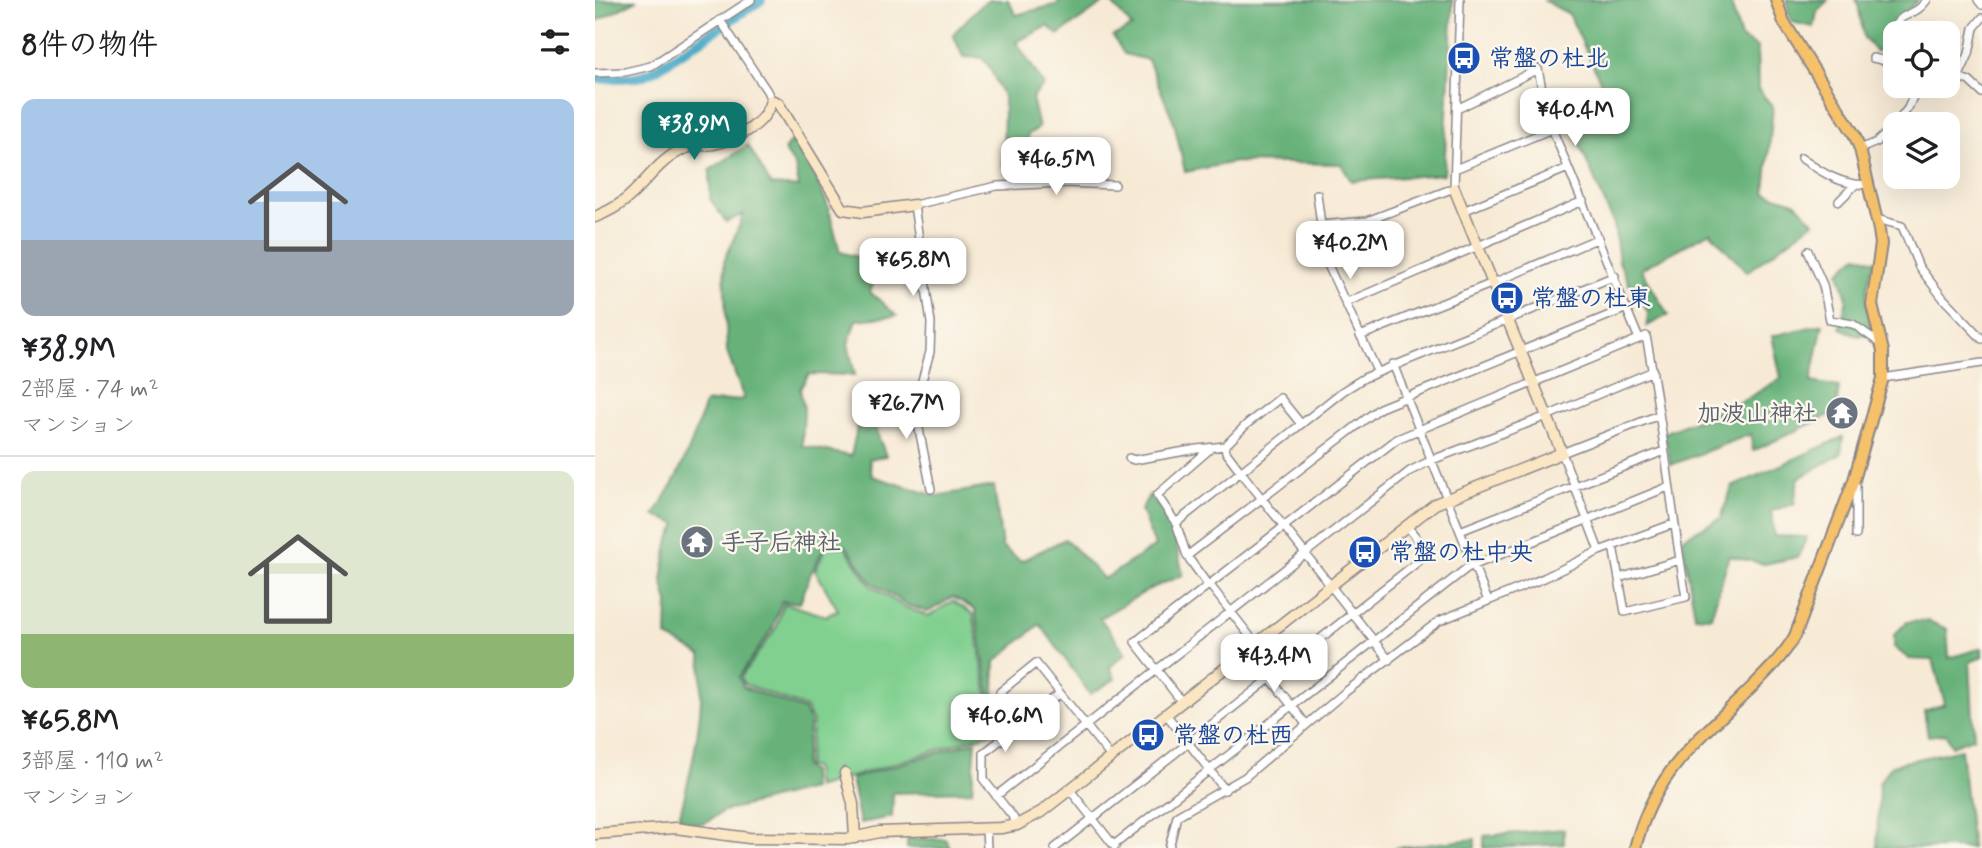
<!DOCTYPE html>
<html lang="ja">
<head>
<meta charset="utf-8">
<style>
  body { margin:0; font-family:Mynerve,"Klee One",sans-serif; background:#f6f6f6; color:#202124; height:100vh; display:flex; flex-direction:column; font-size:26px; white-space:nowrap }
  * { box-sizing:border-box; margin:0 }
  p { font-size:23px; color:#757577 }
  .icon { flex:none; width:38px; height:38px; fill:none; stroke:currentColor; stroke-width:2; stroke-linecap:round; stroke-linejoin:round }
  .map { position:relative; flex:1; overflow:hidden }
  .drawer { display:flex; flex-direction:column; background:#fff; width:595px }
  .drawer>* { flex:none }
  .buttons { position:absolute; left:1288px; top:21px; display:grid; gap:14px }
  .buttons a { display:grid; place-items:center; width:77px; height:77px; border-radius:14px; background:#fff; box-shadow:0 7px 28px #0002; font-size:35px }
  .price { position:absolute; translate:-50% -60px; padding:0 16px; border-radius:14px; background:#fff; color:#222; font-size:23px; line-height:46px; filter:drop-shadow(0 2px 4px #0008) }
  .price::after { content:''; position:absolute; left:50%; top:42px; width:21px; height:16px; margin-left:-10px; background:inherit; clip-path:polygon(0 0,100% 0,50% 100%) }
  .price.current { background:#0f766e; color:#fff }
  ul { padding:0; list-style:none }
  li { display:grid; align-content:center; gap:14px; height:371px; padding:0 21px }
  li+li { border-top:2px solid #e0e0e0 }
  li span { display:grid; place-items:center; height:217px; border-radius:14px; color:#555 }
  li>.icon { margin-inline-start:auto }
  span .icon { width:126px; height:126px; fill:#fffc; stroke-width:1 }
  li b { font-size:30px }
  h2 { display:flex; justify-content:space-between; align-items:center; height:84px; padding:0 21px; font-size:30px }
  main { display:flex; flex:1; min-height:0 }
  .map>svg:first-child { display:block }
</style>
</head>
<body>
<main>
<section class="drawer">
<h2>8件の物件<svg class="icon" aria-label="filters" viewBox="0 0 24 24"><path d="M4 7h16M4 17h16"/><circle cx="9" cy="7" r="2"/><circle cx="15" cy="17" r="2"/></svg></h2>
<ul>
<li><span style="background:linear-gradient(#a9c7e8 65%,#9aa5b1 0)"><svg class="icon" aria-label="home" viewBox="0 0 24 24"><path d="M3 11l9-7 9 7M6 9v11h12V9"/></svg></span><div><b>¥38.9M</b><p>2部屋 · 74 m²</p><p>マンション</p></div></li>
<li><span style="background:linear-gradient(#dfe7d0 75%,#8fb573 0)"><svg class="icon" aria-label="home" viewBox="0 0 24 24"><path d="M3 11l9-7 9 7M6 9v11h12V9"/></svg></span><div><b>¥65.8M</b><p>3部屋 · 110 m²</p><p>マンション</p></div></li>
</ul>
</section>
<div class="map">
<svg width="1387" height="848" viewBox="0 0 1387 848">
  <rect width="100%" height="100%" fill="#fbf7ec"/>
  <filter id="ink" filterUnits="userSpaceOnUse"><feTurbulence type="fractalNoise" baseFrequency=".0143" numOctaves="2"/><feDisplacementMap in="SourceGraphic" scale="14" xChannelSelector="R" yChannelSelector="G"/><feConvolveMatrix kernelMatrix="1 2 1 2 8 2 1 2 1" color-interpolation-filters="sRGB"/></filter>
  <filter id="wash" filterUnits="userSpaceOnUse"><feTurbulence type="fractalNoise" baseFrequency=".00686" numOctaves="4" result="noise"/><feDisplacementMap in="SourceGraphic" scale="28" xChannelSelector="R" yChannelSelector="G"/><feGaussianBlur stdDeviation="1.57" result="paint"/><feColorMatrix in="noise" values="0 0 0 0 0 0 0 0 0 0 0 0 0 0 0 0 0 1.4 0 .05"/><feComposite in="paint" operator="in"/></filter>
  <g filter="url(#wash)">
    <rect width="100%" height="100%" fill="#f7ead5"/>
    <!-- green -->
    <path fill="#81d090" stroke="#527966" stroke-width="2" d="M232 546 250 547 276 586 311 608 334 616 358 601 378 614 399 732 221 788 219 768 212 766 218 722 211 708 149 684 146 677 181 628 189 603 231 616 243 610 220 570Z"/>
    <!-- forest -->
    <path fill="#68b27a" stroke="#456a5a" stroke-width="2" d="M0 0H42L0 22Z
      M394 0H413L421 15 463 4 464 0H513L463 35 453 26 421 42 449 85 437 98 444 128 433 134 434 163 424 172 408 165 409 98 394 66 387 58 368 57 358 34 385 6Z
      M514 0H858L849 174 756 181 746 164 640 162 590 172 579 122 553 60 529 54 518 36 537 27Z
      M948 0H1135L1146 38 1162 47 1163 89 1178 107 1170 193 1200 202 1219 222 1152 272 1115 232 1046 269 1073 315 1052 326 1053 312 1034 284 1024 262 1019 224 981 137 1022 117 974 14Z
      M1191 0H1233L1222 12 1219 27 1196 22Z
      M1260 0H1323L1300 22 1292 45 1281 52 1269 38 1263 4Z
      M197 139 217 169 233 206 245 252 263 257 279 282 275 292 302 316 261 320 253 344 260 375 214 374 205 389 209 409 207 446 256 456 268 400 295 397 294 411 276 417 291 456 274 459 277 476 341 496 399 486 407 547 426 561 470 539 509 579 560 546 546 510 554 495 577 525 588 575 557 588 505 618 531 653 515 667 520 679 495 694 445 624 400 662 399 691 406 717 399 720 380 610 358 597 333 612 312 605 277 583 251 546 232 542 216 573 205 603 187 601 177 629 144 677 148 687 209 710 215 722 209 766 216 772 217 789 129 811 108 824 83 821C98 767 110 711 106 655L72 637 73 603 67 580 73 543 82 524 59 515C83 480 98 444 110 403L149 399 132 352 129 262 149 214 131 222 115 199V170L153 145 176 185 204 187 200 166 189 150Z
      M1263 255 1280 261C1269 293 1270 299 1277 332L1263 336 1245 328 1252 299 1244 272Z
      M1228 324 1216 382 1244 387 1241 412 1158 451 1156 434 1076 465 1069 433 1150 400 1186 378 1177 336Z
      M1248 437 1246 454 1203 479 1199 504 1176 511 1179 536 1212 537 1203 557 1169 564 1134 556 1116 617 1100 616 1087 538 1126 518 1137 487Z
      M1333 621 1352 629 1354 658 1387 648V657L1375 662 1379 737 1357 746 1351 734 1333 736 1329 711 1350 704 1338 660 1314 659 1299 647V635L1312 622Z
      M381 741 377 791 298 793 297 817 265 823 256 779Z
      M1366 749 1377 848H1282L1284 783 1297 765Z
      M969 829V844L889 848V836Z
      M312 839H351L355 848H312Z
      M880 839V848H799Z"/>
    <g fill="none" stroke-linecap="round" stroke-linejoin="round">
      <!-- river -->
      <path stroke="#47a9c7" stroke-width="10" d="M0 79 43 77 57 72 166 0"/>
    </g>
  </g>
  <g filter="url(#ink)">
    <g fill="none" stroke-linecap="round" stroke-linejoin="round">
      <defs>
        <path id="street" d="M1383 0 1387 5
          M125 20 172 91 176 100
          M1278 58 1300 63
          M1293 61C1294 47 1294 26 1308 17 1318 12 1325 10 1332 0
          M0 73 30 72 56 66 156 0
          M1353 73 1374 81 1387 93
          M1364 76 1374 54 1379 28 1387 18
          M862 109 943 69 953 119 1044 339
          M1301 124 1313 108 1323 86
          M1265 149 1282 142 1300 125
          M1206 158C1226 172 1249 187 1273 184
          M860 169 957 129
          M722 194 726 225V250L782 371
          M1244 201 1259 186
          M868 211 973 168
          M1282 219 1307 226 1324 267 1348 298 1387 339
          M726 225 772 221 859 188 865 0
          M1213 251 1228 285 1235 320 1258 324 1285 343
          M750 303 988 201
          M765 336 898 283 1004 238
          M798 364 893 601
          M1288 378 1387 363
          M630 446 631 452 646 472 794 660
          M534 458 539 460 602 449 630 446 652 424 685 398 706 424
          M1259 481 1261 486V535
          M336 489 321 414 324 391 335 352 336 323 319 205 402 186 469 183 520 185
          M581 523 748 391 769 378 1020 276
          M865 531 1069 451
          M1004 551 967 453 1064 415
          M592 556 785 408 1032 308
          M1024 578 1085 560
          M614 584 661 644
          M613 585 592 556 581 523 562 495 615 449
          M653 650 711 724
          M587 702 540 642 802 439 1051 336C1068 422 1076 510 1091 597L1030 612 1018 546
          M571 714 630 790
          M429 721 405 692 441 663 516 757
          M475 790 520 847
          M401 796 815 471 837 460 952 416 1058 371
          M422 825 418 817 389 780V753L464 694
          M391 829 392 848
          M519 845 872 568 1073 487
          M460 848 834 553 811 525
          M574 848 582 816 650 777 749 693 844 621 949 578 1004 551 1078 524"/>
        <path id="secondary" d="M0 217C10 213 20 208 29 201 51 184 63 159 91 148 99 145 109 146 118 144 141 140 171 125 176 100L183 103 248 209 268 212 319 205
          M250 773 258 804 260 838
          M0 834 80 828 154 838 253 839 284 832 406 828 422 825 446 812 840 504 967 453 859 188"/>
        <path id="primary" d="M1040 848C1059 774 1099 744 1151 693 1169 675 1187 658 1200 636L1259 480 1288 378V351L1277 305 1286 244 1284 230 1265 149 1259 134 1202 43 1189 22 1181 0"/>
      </defs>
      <!-- street casing -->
      <use href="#street" stroke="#8c8688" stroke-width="10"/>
      <!-- secondary casing -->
      <use href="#secondary" stroke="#8c8688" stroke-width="13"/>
      <!-- primary casing -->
      <use href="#primary" stroke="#8c8688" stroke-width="14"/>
      <!-- street -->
      <use href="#street" stroke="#fff" stroke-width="7"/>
      <!-- secondary -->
      <use href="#secondary" stroke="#fbe6c4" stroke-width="10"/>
      <!-- primary -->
      <use href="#primary" stroke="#f5c16b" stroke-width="10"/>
    </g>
  </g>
  <!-- icons -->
  <defs>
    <symbol id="bus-disc" viewBox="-11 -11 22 22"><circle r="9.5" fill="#1a4fb4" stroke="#fbf7ec"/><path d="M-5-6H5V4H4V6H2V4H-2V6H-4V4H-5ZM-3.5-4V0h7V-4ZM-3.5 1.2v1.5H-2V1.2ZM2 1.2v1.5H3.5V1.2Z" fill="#fff"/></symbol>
    <symbol id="temple-disc" viewBox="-11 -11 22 22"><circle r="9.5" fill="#6b7280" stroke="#fbf7ec"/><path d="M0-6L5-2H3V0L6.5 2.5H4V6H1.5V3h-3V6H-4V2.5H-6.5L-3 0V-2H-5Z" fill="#fff"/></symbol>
  </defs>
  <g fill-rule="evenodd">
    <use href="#bus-disc" x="850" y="39" width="38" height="38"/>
    <use href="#bus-disc" x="893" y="279" width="38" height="38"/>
    <use href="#temple-disc" x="1228" y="394" width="38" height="38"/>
    <use href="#temple-disc" x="83" y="523" width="38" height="38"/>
    <use href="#bus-disc" x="751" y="533" width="38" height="38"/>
    <use href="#bus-disc" x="534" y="716" width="38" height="38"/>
  </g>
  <g text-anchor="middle" stroke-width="5" stroke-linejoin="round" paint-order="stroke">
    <!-- transit labels -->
    <g font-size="24" font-weight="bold" fill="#164399" stroke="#fbf7ec" text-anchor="start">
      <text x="894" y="66">常盤の杜北</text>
      <text x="936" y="306">常盤の杜東</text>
      <text x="794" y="560">常盤の杜中央</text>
      <text x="578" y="743">常盤の杜西</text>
    </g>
    <!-- worship labels -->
    <g font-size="24" font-weight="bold" fill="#5b616d" stroke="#fbf7ec" text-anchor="end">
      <text x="1222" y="421">加波山神社</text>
      <text x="126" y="550" text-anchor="start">手子后神社</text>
    </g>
  </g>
</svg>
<div class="buttons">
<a><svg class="icon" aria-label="locate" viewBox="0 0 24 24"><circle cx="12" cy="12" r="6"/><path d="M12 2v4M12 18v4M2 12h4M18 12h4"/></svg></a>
<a><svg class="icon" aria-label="layers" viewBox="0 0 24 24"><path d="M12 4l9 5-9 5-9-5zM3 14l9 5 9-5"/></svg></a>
</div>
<b class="price" style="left:980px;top:148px">¥40.4M</b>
<b class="price current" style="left:99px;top:162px">¥38.9M</b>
<b class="price" style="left:461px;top:197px">¥46.5M</b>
<b class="price" style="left:755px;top:281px">¥40.2M</b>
<b class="price" style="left:318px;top:298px">¥65.8M</b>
<b class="price" style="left:311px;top:441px">¥26.7M</b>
<b class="price" style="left:679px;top:694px">¥43.4M</b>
<b class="price" style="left:410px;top:754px">¥40.6M</b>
</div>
</main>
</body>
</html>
